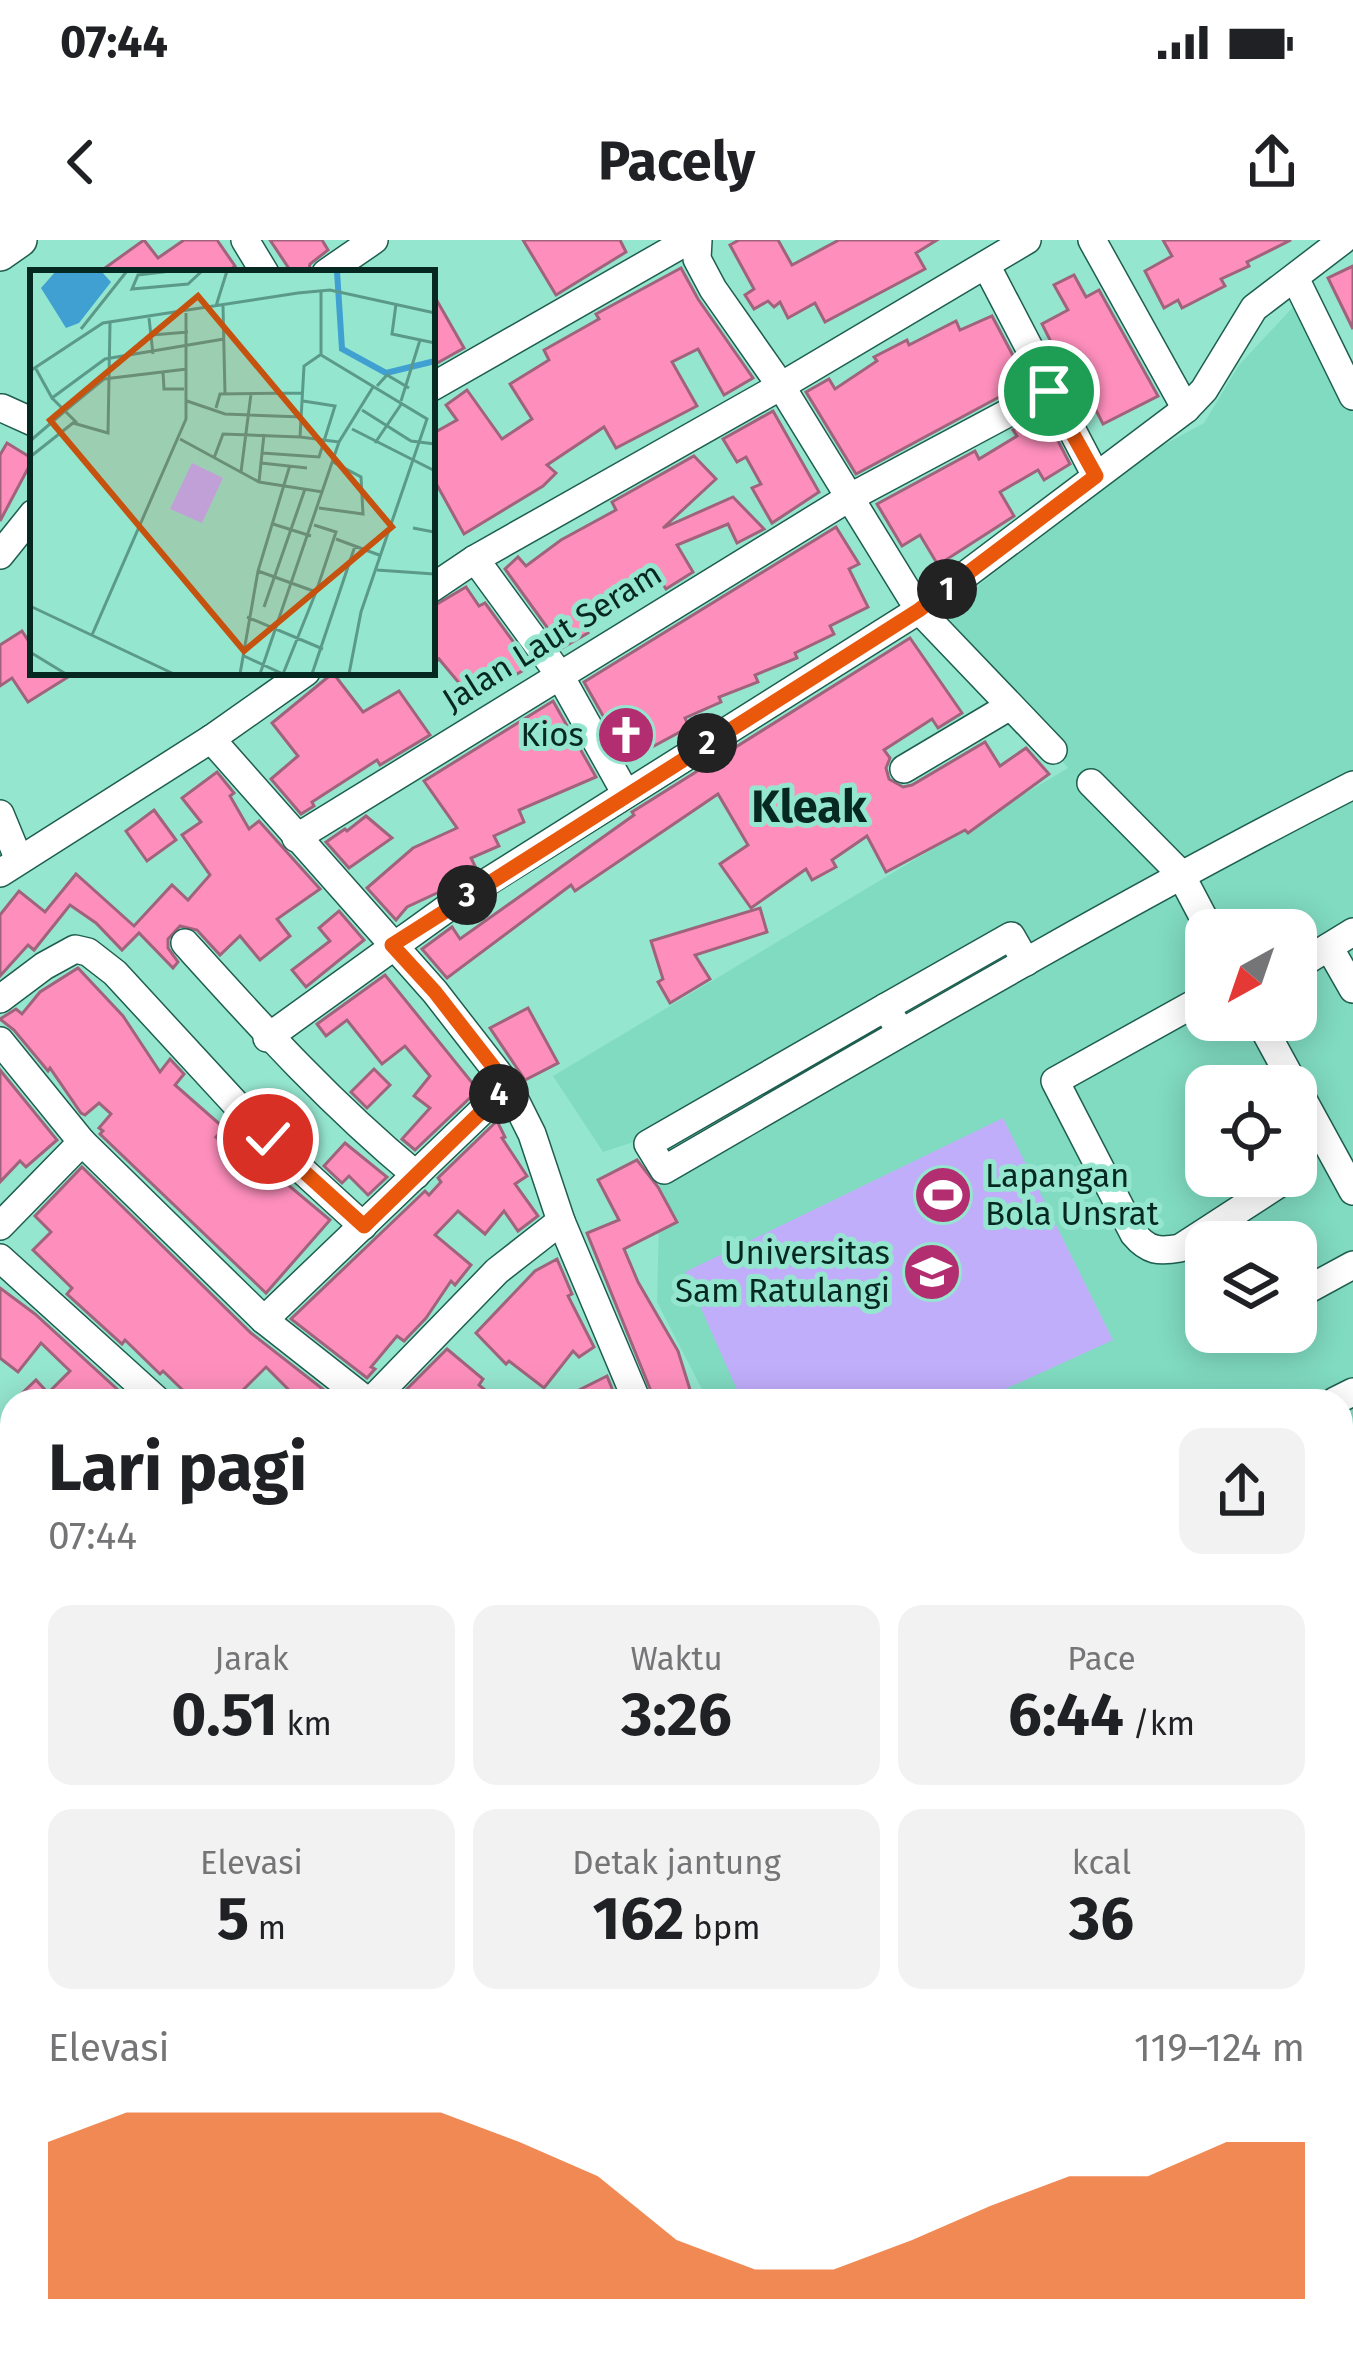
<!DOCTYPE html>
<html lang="id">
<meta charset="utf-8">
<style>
:root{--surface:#fff;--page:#f2f2f2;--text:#202124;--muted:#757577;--accent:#ea580c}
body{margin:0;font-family:"Fira Sans",sans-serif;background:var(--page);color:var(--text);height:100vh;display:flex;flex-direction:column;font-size:45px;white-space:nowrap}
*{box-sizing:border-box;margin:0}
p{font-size:39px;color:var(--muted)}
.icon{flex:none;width:66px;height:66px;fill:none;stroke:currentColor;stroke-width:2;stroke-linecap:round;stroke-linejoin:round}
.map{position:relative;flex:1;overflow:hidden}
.side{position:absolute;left:0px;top:1149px;width:1353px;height:975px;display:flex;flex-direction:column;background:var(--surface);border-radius:36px 36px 0 0;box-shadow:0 6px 30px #0003}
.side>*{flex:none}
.needle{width:78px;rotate:220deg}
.tools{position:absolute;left:1185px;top:669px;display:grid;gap:24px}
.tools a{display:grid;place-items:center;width:132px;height:132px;border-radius:24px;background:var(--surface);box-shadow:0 6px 30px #0003;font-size:60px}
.pin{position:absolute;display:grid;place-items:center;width:102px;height:102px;color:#fff;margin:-51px;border:6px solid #fff;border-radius:50%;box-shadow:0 3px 12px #0007}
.km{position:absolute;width:60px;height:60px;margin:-30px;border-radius:50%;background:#222;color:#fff;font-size:33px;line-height:60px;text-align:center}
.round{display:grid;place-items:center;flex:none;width:126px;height:126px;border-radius:24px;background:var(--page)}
.headline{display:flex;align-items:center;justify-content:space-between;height:204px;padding:0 48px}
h1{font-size:66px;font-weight:700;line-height:90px}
.stats{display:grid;grid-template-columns:repeat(3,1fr);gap:18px;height:204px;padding:12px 48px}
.stats div{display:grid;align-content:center;border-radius:24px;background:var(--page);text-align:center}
.stats b{font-size:60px;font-weight:700}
.stats small{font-size:33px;font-weight:400}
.stats p{font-size:33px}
.chart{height:336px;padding:24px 48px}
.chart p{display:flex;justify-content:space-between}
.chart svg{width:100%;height:216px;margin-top:12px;fill:var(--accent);opacity:.7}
.status{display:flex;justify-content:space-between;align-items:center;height:84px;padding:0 60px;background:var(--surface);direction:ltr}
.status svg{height:33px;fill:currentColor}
header{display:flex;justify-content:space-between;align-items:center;height:156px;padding:0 48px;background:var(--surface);font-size:54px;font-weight:700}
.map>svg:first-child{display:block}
</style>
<div class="status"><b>07:44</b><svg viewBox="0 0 49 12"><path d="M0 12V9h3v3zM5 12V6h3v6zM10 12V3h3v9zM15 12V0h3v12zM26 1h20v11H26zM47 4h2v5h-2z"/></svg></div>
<header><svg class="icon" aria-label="back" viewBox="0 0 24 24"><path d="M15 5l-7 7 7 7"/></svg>Pacely<svg class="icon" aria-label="share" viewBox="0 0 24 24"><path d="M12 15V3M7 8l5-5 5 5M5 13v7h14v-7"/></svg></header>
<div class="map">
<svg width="1353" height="2122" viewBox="0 0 1353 2122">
<rect width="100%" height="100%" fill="#95e6cf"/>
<path fill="#80dbc1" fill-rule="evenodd" d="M 1294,66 L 1353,171 L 1353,1999 L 1341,1999 L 1341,1161 L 708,1161 L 657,1062 L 661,893 L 603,912 L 553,836 L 1068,528 L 941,375 L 1145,215 L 1204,183 L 1239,125 ZM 1206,690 L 1296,690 L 1296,780 L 1206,780 ZM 1206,846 L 1296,846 L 1296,936 L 1206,936 ZM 1206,1002 L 1296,1002 L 1296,1092 L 1206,1092 Z"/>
<polygon fill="#c0aefb" points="1003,878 1113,1100 979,1161 742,1161 685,1032"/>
<g fill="#fe8fbd" stroke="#a1637c" stroke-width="3">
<polygon points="144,0 158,18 184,0 217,0 235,26 226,33 98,33"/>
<polygon points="270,0 322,0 328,10 310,24 308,33 292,33"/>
<polygon points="523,0 620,0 626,12 556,55"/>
<polygon points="739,0 778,0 792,25 839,0 937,0 916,13 925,29 825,82 815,63 788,78 780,62 774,67 768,61 754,69 745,55 754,49 730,5"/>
<polygon points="1163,0 1291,0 1247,22 1249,26 1221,39 1225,46 1182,68 1178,60 1164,68 1145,31 1172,16"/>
<polygon points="1353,26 1353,89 1328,38"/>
<polygon points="681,28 698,59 753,138 724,155 698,109 672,122 697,166 616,208 604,187 547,225 556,233 543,246 464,294 437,245 432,248 432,194 457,180 446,165 467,150 502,199 532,179 510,144 549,120 544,110 599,79 596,74"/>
<polygon points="1074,35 1086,57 1099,50 1158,156 1103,184 1065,109 1056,112 1042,84 1068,70 1054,45"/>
<polygon points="432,52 464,108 432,126"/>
<polygon points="992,76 1027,142 856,234 806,152 829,139 835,149 877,121 874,117 907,100 909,105 956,81 960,90"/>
<polygon points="773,171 819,252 772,283 752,248 761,244 746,217 737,222 723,199"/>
<polygon points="1044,174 1070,224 1044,240 1038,230 1000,252 1014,276 938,325 920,295 902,306 877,264 975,211 979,219 1017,196 1013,190"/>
<polygon points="7,203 33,219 0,281 0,215"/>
<polygon points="694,216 716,239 663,288 733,257 764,289 737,303 728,284 677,305 693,332 666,349 656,333 611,359 580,378 588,393 562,408 505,329 518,317 526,326 561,300 616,270 612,262"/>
<polygon points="836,287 859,324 849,329 868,367 830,386 834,394 795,413 797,418 755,435 758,442 719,457 721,462 685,478 689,487 628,520 584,442"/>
<polygon points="466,347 479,366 485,363 531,426 515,435 512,431 475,462 439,419 432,425 432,367"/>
<polygon points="22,391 33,408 33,432 76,432 28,462 12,438 0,446 0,405"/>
<polygon points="910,398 962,473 938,488 932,479 884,510 890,518 886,528 889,539 903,547 912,545 985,502 1000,526 1026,508 1049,534 968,593 965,590 886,632 867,596 832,620 836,627 812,640 806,629 751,668 720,624 748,605 718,554 575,651 571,645 447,738 422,709 452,687 460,699 634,575 632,572"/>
<polygon points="333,433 363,472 399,451 430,495 380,525 377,520 312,562 314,566 301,574 271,539 298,516 272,483"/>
<polygon points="553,461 596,537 519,570 524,582 494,596 499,606 471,618 476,628 437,653 407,667 396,680 367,648 413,608 457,588 424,541"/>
<polygon points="217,532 234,553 230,556 249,589 259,581 320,649 277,679 290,696 260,720 240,696 220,715 197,690 180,686 168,699 168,708 178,722 173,728 139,693 122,710 96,683 70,665 34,710 28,705 0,736 0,675 19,651 45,672 76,634 134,686 172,645 188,660 210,635 182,595 201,582 182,558"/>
<polygon points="154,570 176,600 147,621 126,591"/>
<polygon points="366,576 392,598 349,628 326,602 345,589 347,591"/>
<polygon points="760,668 767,692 695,715 710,739 670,763 658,742 663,739 651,701"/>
<polygon points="339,671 364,700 306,747 292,730 330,701 319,688"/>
<polygon points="78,728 123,776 160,832 170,819 184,834 175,845 224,888 216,897 255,930 262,923 330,980 266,1053 100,894 103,891 99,888 111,874 99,863 85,875 81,873 50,828 48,831 14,790 0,779 16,769 22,774 40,752"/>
<polygon points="385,735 478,850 415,910 402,899 430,868 414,856 430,836 405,806 382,824 347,780 326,796 317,784"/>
<polygon points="528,768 558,823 525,840 490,788"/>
<polygon points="374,829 390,845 367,868 351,852"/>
<polygon points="0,830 57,900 26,927 20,921 0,942"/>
<polygon points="497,881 505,897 502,898 527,936 515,944 538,976 518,991 504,971 485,994 458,971 435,995 471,1025 455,1045 451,1041 426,1078 404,1101 397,1096 371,1127 375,1129 367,1138 291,1079 425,951 429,955 441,942 438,938"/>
<polygon points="345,903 387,937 368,955 349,936 342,943 324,926"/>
<polygon points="637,920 658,947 677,982 624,1009 638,1042 678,1111 692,1156 683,1161 655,1161 587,993 619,980 598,940"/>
<polygon points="82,927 251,1093 338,1161 300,1161 266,1127 244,1149 256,1161 194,1161 163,1131 160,1134 125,1100 122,1104 67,1054 72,1048 33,1010 51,992 35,976"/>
<polygon points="557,1019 572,1054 568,1056 594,1107 579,1117 573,1111 544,1148 509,1121 506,1124 476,1093 535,1031"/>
<polygon points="0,1048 35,1074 130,1161 14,1161 36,1140 48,1153 70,1131 41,1103 18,1132 0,1118"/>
<polygon points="447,1109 483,1139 479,1145 498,1161 419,1161 406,1150"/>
<polygon points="607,1136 617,1161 557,1161"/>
</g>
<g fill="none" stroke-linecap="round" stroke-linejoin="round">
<g stroke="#1e5e4f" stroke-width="30">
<g id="minor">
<polyline points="245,0 265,33"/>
<polyline points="698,0 697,19 713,49 781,146 919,370 1053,510"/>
<polyline points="1092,0 1186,169"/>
<polyline points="986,25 1096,236"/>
<polyline points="326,33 374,0"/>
<polyline points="1295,38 1353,156"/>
<polyline points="432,147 689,0"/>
<polyline points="2,168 33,182"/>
<polyline points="0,315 33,274"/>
<polyline points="475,319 559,434 626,554"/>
<polyline points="432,348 475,319 781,146 1027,0"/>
<polyline points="211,499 435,752 508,846 532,894 561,981 637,1161"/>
<polyline points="904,529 1010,466"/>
<polyline points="1091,543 1180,633 1210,690"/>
<polyline points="0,574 19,620"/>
<polyline points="296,598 847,259 1049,151"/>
<polyline points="0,633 211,499 306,432"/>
<path d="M 185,703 C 261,787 328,862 416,935"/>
<polyline points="1329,707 1353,749"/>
<polyline points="1296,727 1353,692"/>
<path d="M 1206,757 L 1055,841 L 1134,994 C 1148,1011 1159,1012 1180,1008 L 1291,936"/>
<polyline points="0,759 44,726 75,709 88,712 115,733 268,899 363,986"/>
<polyline points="886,767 1011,696 1026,722"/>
<polyline points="1259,780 1295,846"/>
<path d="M 901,793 L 886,767 L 648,904 L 664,930 C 892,798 1118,665 1353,545"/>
<polyline points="267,798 457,661 919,370 1186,169 1204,150 1254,68 1343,0"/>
<polyline points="0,801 82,902 0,986"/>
<polyline points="1296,847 1353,951"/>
<polyline points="82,902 264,1080 367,1161"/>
<polyline points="1296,905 1296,929"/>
<polyline points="0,1018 158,1161"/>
<polyline points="1296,1056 1353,1025"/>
<polyline points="264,1080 508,846"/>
<polyline points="371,1161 497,1031 561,981"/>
<polyline points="1335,1161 1353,1152"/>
<polyline points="0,1223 12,1233"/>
<polyline points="1341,1471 1353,1462"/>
<polyline points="0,1527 4,1533 0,1543"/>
<polyline points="1341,1609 1353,1599"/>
<polyline points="0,1637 9,1657 0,1689"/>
<polyline points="1341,1758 1353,1774"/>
<polyline points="0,1830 12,1814"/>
<polyline points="1341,2011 1353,2011"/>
<polyline points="1341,2091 1353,2092"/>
<polyline points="416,2112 426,2119"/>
<polyline points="644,2112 658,2122"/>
<polyline points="949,2112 1025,2112"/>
<polyline points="1234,2112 1235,2122"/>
<polyline points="773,2122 781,2112"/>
</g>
</g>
<g stroke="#1e5e4f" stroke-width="36">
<polyline id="major" points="0,14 20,0"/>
</g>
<g stroke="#1e5e4f" stroke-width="42">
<g id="highway">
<polyline points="0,2017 12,2024"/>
<polyline points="163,2112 178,2122"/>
</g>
</g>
<use href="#minor" stroke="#fff" stroke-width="27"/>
<use href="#major" stroke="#fff" stroke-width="33"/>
<use href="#highway" stroke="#fff" stroke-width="39"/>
</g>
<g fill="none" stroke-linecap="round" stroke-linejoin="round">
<g stroke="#fff" stroke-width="24">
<polyline id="route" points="268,899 364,986 508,846 435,752 392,705 919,370 1096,236 1049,151"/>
</g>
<use href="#route" stroke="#ea580c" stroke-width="15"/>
</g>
<defs>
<g id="church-disc" transform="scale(3)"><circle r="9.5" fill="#b32d71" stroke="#95e6cf"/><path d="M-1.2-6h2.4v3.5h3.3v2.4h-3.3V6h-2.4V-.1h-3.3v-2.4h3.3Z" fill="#fff"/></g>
<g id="stadium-disc" transform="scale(3)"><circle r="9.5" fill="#b32d71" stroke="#95e6cf"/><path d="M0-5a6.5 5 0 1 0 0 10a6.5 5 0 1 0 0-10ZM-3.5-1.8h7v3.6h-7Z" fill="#fff"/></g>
<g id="university-disc" transform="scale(3)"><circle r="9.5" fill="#b32d71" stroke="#95e6cf"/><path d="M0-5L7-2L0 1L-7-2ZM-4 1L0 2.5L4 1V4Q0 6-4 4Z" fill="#fff"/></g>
</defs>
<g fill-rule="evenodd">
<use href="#church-disc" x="626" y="495"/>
<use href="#stadium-disc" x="943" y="955"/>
<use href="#university-disc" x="932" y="1032"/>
</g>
<g text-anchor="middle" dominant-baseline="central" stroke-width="10" stroke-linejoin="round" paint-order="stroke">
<g font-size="33" fill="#052921" stroke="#95e6cf">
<text transform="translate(552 397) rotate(-32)">Jalan Laut Seram</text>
</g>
<g font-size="33" fill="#052921" stroke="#95e6cf" text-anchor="end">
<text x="584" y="495">Kios</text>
<text x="985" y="936" text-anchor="start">Lapangan<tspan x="985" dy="38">Bola Unsrat</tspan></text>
<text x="890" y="1013">Universitas<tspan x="890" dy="38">Sam Ratulangi</tspan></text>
</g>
<g font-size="45" font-weight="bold" fill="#052921" stroke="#95e6cf">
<text x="809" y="567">Kleak</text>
</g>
</g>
<g transform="translate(30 30)">
<rect width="405" height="405" fill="#95e6cf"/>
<path d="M 162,193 L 193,208 L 172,253 L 140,239 Z" fill="#c0aefb"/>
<path d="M 26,1 L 71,1 L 81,12 L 49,53 L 36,58 L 11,18 Z" fill="#3fa0d1"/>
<path fill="none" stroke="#3fa0d1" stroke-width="6" d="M 307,1 L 312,79 L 356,103 L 405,91"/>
<path fill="none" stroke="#5b9a89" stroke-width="3" d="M 141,1 L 108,5 L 102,19 L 158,14 L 172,1M 291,20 L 291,85 L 397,149 L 331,342 L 319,404M 366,34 L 362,64 L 405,73M 186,36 L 197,1M 193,36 L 195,124M 119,48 L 123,84M 51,59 L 97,1M 122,65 L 158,62M 290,85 L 274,96 L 270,167 L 309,172M 6,99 L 22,128 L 75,89 L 194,69M 0,101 L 73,53 L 268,23 L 300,20 L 405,43M 133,102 L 134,119 L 154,119M 347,116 L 357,105 L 379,118M 22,128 L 35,141 L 74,109 L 157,99M 157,131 L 195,144 L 272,147M 371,131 L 390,70M 186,138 L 190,124 L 273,123M 332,140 L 381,171 L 405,174M 322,159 L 405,201M 150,169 L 229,212 L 293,222M 0,171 L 35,141 L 47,153M 345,173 L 372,133M 232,183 L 289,187 L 305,136 L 273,131M 0,187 L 43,153 L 78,163 L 80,53M 184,188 L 193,164 L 270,167M 231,193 L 277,198M 211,202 L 221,124M 229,212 L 234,164M 289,238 L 333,244 L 331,207 L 303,192M 243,254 L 281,266M 284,255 L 306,262 L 286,322M 383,258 L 404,262 L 404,304M 306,269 L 349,285M 347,300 L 404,304M 228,301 L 286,322 L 253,404M 0,336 L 144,404M 234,337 L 275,219M 217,347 L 293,379M 62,365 L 156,149 L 156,43M 0,382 L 36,404M 214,386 L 253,404M 210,404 L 228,301 L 260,195M 230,404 L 309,172 L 343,117M 282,404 L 325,276"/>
<path fill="#c6520f" fill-opacity="0.15" stroke="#c6520f" stroke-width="6" d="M 168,26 L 362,257 L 214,381 L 20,150 Z"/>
<rect width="405" height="405" fill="none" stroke="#052921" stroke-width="6"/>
</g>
</svg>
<div class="tools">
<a><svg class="needle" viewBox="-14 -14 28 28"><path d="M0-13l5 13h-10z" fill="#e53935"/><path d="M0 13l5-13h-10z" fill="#757577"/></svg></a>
<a><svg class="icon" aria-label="locate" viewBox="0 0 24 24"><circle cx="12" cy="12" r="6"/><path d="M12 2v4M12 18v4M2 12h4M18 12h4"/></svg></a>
<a><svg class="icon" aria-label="layers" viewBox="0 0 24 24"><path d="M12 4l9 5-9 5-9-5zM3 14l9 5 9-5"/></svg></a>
</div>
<div class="pin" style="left:1049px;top:151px;background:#1e9e55"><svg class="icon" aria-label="arrive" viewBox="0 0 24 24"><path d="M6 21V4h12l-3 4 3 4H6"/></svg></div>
<div class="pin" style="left:268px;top:899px;background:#d93025"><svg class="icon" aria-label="check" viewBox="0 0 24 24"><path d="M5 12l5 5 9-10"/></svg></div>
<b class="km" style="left:947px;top:349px">1</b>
<b class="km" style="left:707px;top:503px">2</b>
<b class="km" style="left:467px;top:655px">3</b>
<b class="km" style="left:499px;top:854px">4</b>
<section class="side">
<div class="headline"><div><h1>Lari pagi</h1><p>07:44</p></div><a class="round"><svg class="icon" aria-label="share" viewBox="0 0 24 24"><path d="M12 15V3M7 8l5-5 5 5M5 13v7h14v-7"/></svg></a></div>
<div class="stats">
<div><p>Jarak</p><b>0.51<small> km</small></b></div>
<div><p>Waktu</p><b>3:26</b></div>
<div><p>Pace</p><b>6:44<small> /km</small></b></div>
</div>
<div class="stats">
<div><p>Elevasi</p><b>5<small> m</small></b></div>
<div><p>Detak jantung</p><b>162<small> bpm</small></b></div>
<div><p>kcal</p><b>36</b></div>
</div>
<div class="chart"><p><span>Elevasi</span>119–124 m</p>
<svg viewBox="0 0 160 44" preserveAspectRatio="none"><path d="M0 44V12L10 6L20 6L30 6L40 6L50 6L60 12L70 19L80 32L90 38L100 38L110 32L120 25L130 19L140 19L150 12L160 12V44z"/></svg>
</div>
</section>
</div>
